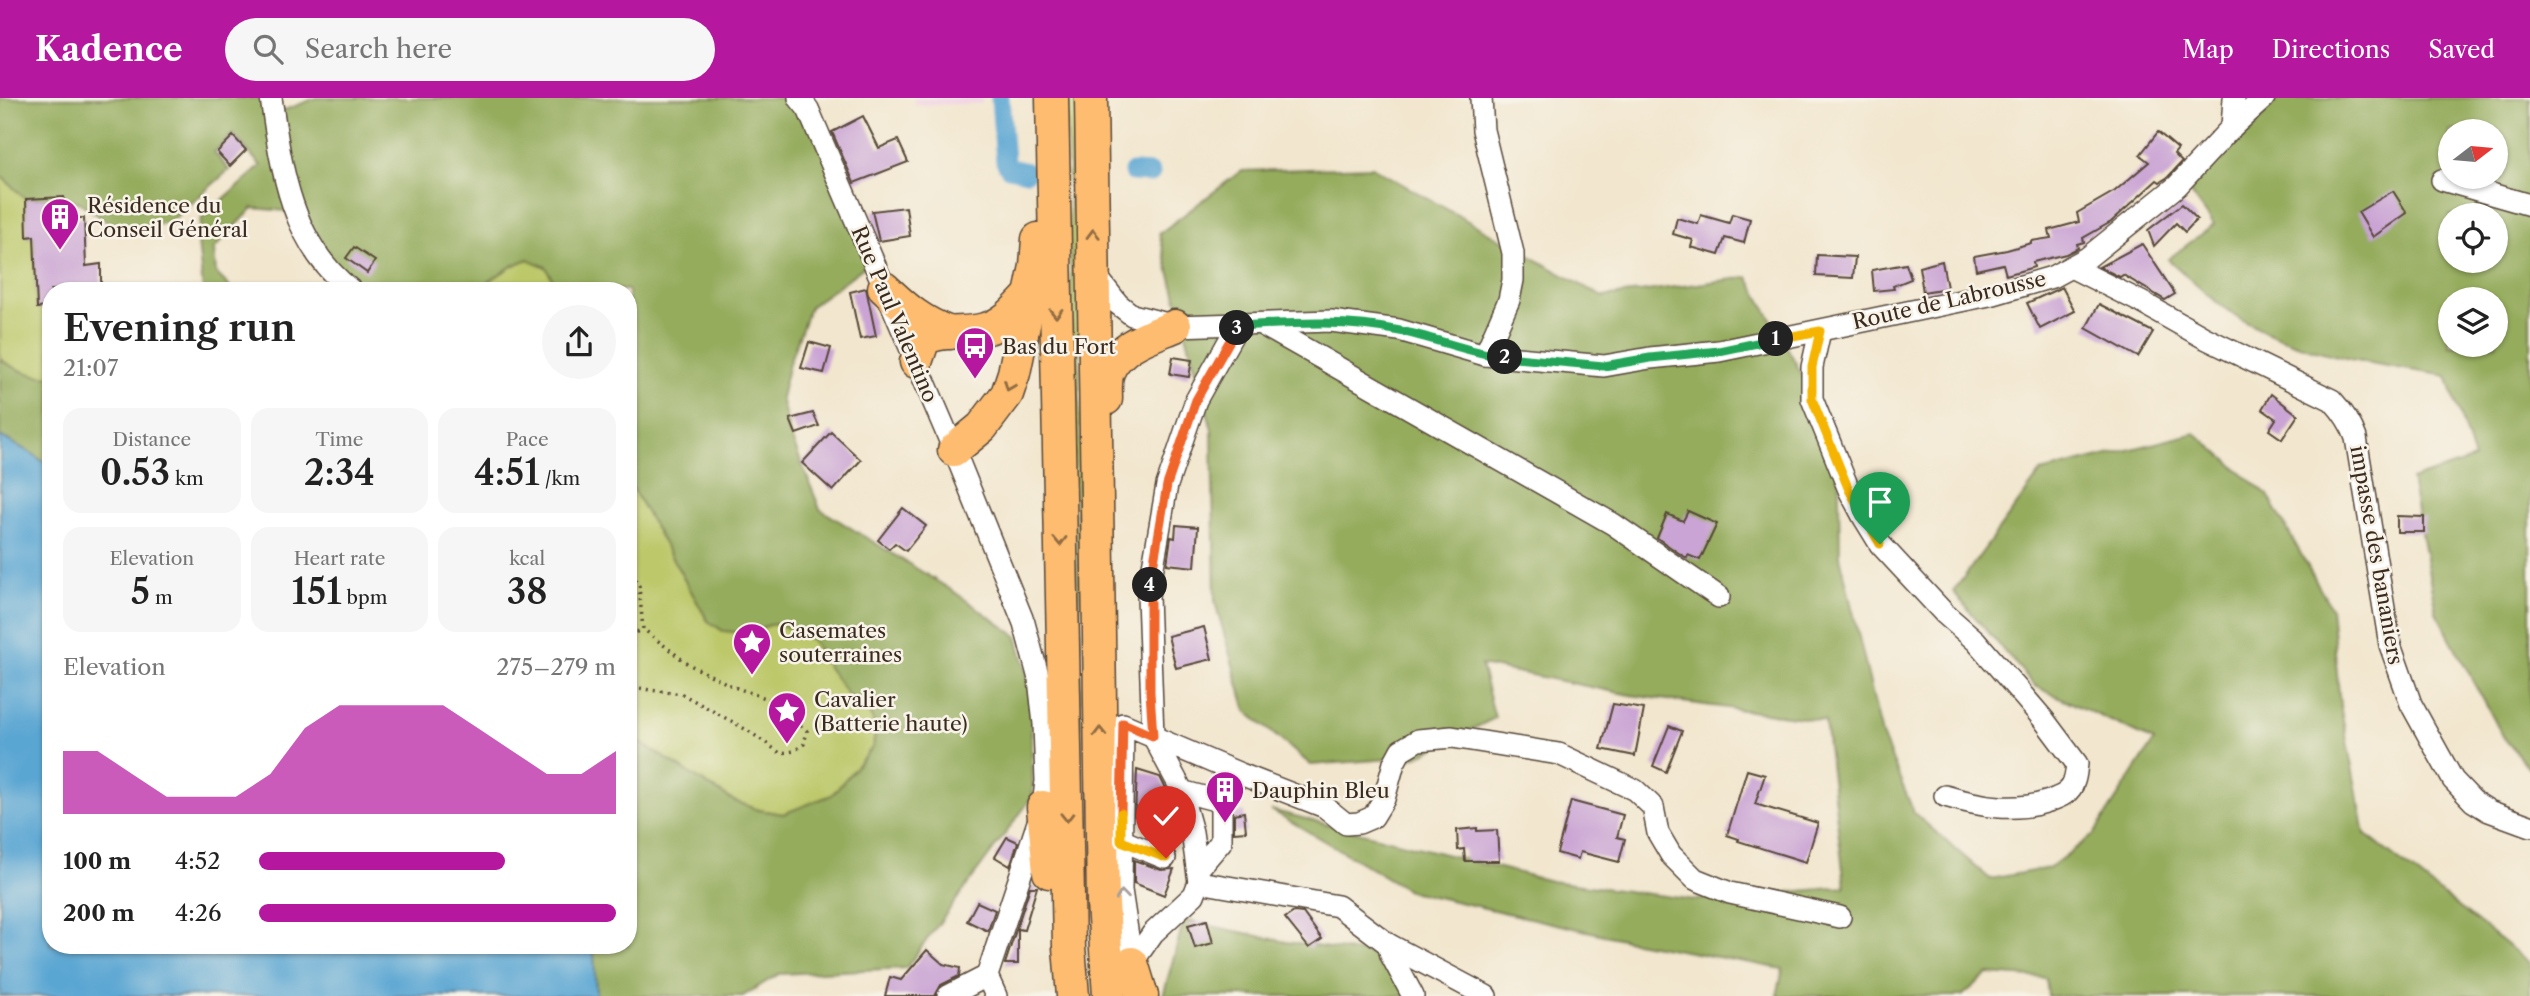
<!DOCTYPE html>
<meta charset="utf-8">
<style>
:root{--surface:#fff;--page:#f6f6f6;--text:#222;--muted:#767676;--accent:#b5179e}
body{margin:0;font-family:"Libre Caslon Text",serif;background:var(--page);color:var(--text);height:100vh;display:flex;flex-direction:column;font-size:26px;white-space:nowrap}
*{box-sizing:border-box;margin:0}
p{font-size:23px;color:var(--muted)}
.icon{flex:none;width:38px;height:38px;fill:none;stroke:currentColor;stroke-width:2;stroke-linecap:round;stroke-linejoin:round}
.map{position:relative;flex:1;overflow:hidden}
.side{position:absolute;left:42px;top:184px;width:595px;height:672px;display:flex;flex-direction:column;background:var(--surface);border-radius:28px;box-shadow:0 2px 5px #0004}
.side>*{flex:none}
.needle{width:46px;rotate:74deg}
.controls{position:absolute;left:2438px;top:21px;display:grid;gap:14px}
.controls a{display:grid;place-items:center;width:70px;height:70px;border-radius:50%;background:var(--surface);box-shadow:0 2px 5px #0004;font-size:35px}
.pin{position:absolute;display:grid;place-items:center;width:60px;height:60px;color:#fff;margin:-72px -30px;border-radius:50% 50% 50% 0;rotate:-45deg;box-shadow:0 0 7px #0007}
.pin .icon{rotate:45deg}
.km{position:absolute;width:35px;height:35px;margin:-18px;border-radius:50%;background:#222;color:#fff;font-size:19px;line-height:35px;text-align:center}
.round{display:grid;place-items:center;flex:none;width:74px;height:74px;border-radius:37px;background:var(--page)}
.headline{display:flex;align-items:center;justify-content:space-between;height:119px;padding:0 21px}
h1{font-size:38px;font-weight:600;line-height:52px}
.stats{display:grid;grid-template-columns:repeat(3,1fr);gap:10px;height:119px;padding:7px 21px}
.stats div{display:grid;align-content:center;border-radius:18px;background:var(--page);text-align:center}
.stats b{font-size:35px;font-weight:600}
.stats small{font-size:19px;font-weight:400}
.stats p{font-size:19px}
.chart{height:196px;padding:14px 21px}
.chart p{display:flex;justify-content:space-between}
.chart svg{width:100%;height:126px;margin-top:7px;fill:var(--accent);opacity:.7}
ul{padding:0 21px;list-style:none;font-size:23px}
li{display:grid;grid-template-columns:112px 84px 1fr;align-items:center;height:52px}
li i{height:18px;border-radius:9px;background:var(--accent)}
header{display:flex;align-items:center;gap:42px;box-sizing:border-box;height:98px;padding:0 35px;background:var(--accent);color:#fff}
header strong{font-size:33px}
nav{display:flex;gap:38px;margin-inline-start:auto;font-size:24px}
.search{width:490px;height:63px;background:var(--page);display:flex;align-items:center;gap:18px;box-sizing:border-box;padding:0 24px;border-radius:38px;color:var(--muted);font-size:26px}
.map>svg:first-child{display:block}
</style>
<header>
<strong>Kadence</strong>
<div class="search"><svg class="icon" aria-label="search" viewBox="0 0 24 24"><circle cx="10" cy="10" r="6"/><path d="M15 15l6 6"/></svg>Search here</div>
<nav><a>Map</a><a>Directions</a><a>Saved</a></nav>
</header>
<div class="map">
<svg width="2530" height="898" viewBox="0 0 2530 898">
<rect width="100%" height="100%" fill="#f7f3e8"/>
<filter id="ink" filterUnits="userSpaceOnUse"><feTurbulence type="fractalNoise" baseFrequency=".0143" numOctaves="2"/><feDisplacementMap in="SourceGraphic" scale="14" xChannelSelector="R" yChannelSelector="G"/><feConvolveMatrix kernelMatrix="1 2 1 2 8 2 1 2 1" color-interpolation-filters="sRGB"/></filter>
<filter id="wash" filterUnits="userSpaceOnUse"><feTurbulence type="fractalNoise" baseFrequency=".00686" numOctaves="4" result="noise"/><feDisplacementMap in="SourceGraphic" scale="28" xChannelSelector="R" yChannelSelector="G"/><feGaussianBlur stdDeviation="1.57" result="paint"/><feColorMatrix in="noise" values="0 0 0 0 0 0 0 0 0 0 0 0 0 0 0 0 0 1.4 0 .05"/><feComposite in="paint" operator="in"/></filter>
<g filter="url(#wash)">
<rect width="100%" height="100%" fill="#f2e6ce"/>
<polygon fill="#f1d0e3" points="914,0 982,0 982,6 914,7"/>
<g fill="#bcc869" stroke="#7c7944" stroke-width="2">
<polygon points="1067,0 1078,0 1081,657"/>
<path d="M 0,77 L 26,101 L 28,139 L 34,138 L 37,210 L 50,209 L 51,279 C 32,278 15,272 0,261 Z"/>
<polygon points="528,161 546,169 558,192 476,192 512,168"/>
<polygon points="628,382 708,523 744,535 773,526 801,533 815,546 828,569 848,597 866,609 876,628 873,649 832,697 783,716 759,712 734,703 628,637"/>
</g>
<g fill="#95ac5d" stroke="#686b3e" stroke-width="2" fill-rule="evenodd">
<polygon points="0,0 273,0 282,13 316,0 799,0 872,163 810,209 789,265 781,300 790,336 820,411 953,493 1017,538 1030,587 1033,698 906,870 779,876 743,898 596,898 594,856 590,847 628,847 628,637 734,703 759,712 783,716 832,697 873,649 876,628 866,609 848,597 828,569 815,546 801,533 773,526 744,535 723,533 708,523 628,382 628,192 558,192 546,169 528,161 512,168 476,192 337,192 297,142 286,113 253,110 214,151 216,175 233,192 203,192 198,144 201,121 261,68 233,36 214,54 229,72 171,123 132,134 109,125 79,104 64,99 26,101 0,77"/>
<path d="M 2276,0 L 2530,0 L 2530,671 L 2504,640 L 2436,514 L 2411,382 L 2474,361 L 2447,278 C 2381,267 2308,258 2248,225 C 2218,209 2193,184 2168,161 L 2214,127 L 2186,88 ZM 2450,33 L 2496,33 L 2496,79 L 2450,79 ZM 2450,117 L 2496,117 L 2496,163 L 2450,163 ZM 2450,201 L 2496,201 L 2496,247 L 2450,247 Z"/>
<polygon points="1372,69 1603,199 1748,179 1838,341 1840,458 1882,637 1914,715 1990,781 2049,770 2093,737 2154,643 2035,588 1953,494 2041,374 2195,335 2268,397 2331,510 2340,607 2365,736 2530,865 2530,898 2048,898 2046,880 1988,876 1962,898 1777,898 1783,871 1635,844 1410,793 1271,712 1551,783 1695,802 1845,789 1825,623 1630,597 1481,567 1495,620 1416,659 1311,667 1246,613 1215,504 1212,332 1159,136 1241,73"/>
<path d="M 0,261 C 15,272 32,278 51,279 L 51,370 L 33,356 L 0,338 Z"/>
<polygon points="1184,822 1287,844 1385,858 1410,898 1163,898"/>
</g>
<polygon fill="#5aa6d3" stroke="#4a6878" stroke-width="2" points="0,338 33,356 51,370 51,847 590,847 594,856 596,898 0,898"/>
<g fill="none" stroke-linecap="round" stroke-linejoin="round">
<g stroke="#5aa6d3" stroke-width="19">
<polyline points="1000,0 1005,63 1009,70 1027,74"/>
<polyline points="1133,74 1151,75"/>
</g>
</g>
<g id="blocks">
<g fill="#caa4d4">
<polygon points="863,18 879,50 898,42 908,64 854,85 832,34"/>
<polygon points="2158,34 2178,51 2174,56 2182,64 2168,79 2160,84 2157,82 2111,124 2083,140 2084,144 2077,146 2078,150 2066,156 2033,164 2034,169 2006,177 2003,166 1976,172 1974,158 2007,152 2031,145 2031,143 2051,140 2049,132 2079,124 2077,115 2115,93 2149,64 2140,57"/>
<polygon points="233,38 246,52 230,68 217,54"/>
<polygon points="2393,93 2407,115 2373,139 2358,114"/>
<polygon points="64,99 65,120 84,120 86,168 101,166 101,186 88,187 88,192 51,192 51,209 37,210 34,138 27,139 26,101"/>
<polygon points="2182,106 2197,121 2185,134 2176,125 2154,148 2148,132"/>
<polygon points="906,109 910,138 879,143 872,113"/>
<polygon points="1732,116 1750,121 1744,145 1725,140 1719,157 1691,149 1693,142 1673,136 1677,120 1698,126 1701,117 1729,125"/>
<polygon points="2142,146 2175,196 2165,202 2123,177 2120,179 2099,169"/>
<polygon points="354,149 375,163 367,175 346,160"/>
<polygon points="1817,157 1855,159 1853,180 1816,178"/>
<polygon points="1942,163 1947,190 1923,194 1919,169"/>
<polygon points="1906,166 1911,181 1893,188 1894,191 1874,193 1872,172"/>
<polygon points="2062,189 2075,213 2040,231 2027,205"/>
<polygon points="866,190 876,238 860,241 850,194"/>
<polygon points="2099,206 2153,234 2138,259 2086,230"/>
<polygon points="809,244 831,250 824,275 801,270"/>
<polygon points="1173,259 1192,262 1189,279 1170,276"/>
<polygon points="2271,296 2298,317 2282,341 2269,332 2276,321 2262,311"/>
<polygon points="813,315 819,328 796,336 790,321"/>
<polygon points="831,334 861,362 833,393 802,365"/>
<polygon points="903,410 926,428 906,453 895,445 889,451 878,442"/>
<polygon points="1688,413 1717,426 1700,462 1688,457 1687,460 1683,458 1657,440 1667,416 1683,423"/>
<polygon points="2397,418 2424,419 2424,434 2397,434"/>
<polygon points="1176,427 1198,429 1195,469 1167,466 1171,439 1175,440"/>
<polygon points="1204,529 1212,561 1176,570 1168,538"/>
<polygon points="1613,606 1644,611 1635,658 1601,651"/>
<polygon points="1669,628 1682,633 1666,674 1653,668"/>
<polygon points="1137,672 1160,679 1167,693 1164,701 1170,703 1175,722 1172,730 1135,718"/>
<polygon points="1747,672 1765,677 1755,706 1818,725 1806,764 1738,743 1739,741 1727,737"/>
<polygon points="1571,703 1623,717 1617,739 1625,741 1619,764 1580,754 1578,761 1557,755"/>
<polygon points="1244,714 1246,733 1234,734 1234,716"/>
<polygon points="1477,730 1477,733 1497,732 1499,763 1465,763 1464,751 1458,752 1457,732"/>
<polygon points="1007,739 1018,744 1010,768 995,759"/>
<polygon points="1134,762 1161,772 1174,771 1164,797 1134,785"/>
<polygon points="1030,789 1037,789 1024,832 1018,831 1018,866 1005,866"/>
<polygon points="977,804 995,812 988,833 967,823"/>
<polygon points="1294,814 1303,815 1322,841 1309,850 1285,820"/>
<polygon points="1207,822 1213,845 1195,850 1188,827"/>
<polygon points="927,852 943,866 960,870 959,878 941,887 935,898 885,898 890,879 901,882"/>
</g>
</g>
</g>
<g filter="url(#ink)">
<use href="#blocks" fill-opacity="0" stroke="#564638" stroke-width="2"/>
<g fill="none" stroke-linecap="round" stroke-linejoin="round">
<g stroke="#564638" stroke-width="24">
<g id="minor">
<path d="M 271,0 C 281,69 291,146 351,192"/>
<polyline points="799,0 808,11 954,352 1024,525 1039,581 1044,626 1046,683 1043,709 987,878 996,898"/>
<polyline points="1481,0 1483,32 1513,155 1513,182 1509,202 1485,257"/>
<polyline points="2232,29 2234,0"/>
<polyline points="2442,82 2530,107"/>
<path d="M 2071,169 L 2141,204 L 2203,239 L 2332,302 C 2343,314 2351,325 2356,340 L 2390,547 L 2411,606 L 2453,682 L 2473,703 L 2489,713 L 2530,728"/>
<polyline points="1093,174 1118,206 1132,217 1175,228 1331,223 1399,232 1485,257 1604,268 1650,260 1719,253 1994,196 2052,179 2087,160 2177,88 2232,29 2264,0"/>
<polyline points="1263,227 1613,426 1719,499"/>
<path d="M 1820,233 L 1812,269 L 1812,301 L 1849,392 L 1864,420 L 1880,446 L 1945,516 L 1976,543 L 2044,622 L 2077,666 C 2076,672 2076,678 2074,683 C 2071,695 2060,699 2049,703 C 2014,715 1979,708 1945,698"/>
<polyline points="1181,693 1215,702 1221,709 1221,744 1198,771"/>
<polyline points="1121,742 1165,760"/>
<polyline points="1199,784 1338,808 1388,846 1391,857 1413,898"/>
<polyline points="1388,846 1486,898"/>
<polyline points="1132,865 1121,792 1123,626 1238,675 1325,709 1346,726 1359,725 1373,719 1384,701 1394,665 1401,652 1418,642 1452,639 1559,656 1635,692 1653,709 1658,735 1671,757 1695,781 1730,795 1840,819"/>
<polyline points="1132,865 1153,835 1194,797 1199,784 1192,734 1179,687 1153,638 1148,498 1167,387 1196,302 1238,227"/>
<polyline points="948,898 987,878"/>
</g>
</g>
<g stroke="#564638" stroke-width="35">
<g id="highway">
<polyline points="1052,0 1069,849 1073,898"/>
<polyline points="1091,0 1103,805 1109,898"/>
<path d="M 884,190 C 906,211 921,224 950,235"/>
<path d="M 916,264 L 924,241 C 942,231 964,237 985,231 C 1003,227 1017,211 1029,198"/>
<path d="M 1106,301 C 1106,293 1105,282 1108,274 C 1119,247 1151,238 1175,228"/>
<polyline points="954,352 982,329 1007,296 1014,275 1036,168 1038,141"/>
<polyline points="1043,709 1049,774"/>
<polyline points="1132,865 1142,898"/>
</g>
</g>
<g stroke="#564638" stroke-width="3.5" stroke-dasharray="2 5" stroke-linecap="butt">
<polyline points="628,469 639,488 643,531 637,534 628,528"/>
<polyline points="628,583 639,590 650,592 682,596 747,632 780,655 794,653 804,646 807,633 771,602 734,589 688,566 643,531"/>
</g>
<use href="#minor" stroke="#fff" stroke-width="21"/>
<use href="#highway" stroke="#fdbc6f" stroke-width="32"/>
</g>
<defs><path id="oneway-chevron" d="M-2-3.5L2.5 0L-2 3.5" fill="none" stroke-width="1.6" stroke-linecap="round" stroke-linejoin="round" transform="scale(1.75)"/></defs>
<g stroke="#926c42">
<use href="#oneway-chevron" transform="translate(1093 136) rotate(-91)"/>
<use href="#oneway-chevron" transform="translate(1056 215) rotate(89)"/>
<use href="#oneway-chevron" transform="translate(1009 288) rotate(112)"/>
<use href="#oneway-chevron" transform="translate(1060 443) rotate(89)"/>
<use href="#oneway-chevron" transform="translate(1100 634) rotate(-91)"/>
<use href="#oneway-chevron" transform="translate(1067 719) rotate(89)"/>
</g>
<use stroke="#a79f9a" href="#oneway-chevron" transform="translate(1122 797) rotate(-96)"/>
</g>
<g fill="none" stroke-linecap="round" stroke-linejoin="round" filter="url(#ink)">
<g stroke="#fff" stroke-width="14">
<polyline id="split-1" points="1776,241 1820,233 1812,269 1812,301 1849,392 1880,446"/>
</g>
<g stroke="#fff" stroke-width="14">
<polyline id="split-2" points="1505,259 1604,268 1650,260 1719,253 1776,241"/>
</g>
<g stroke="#fff" stroke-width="14">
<path id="split-3" d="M 1237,230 L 1238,228 C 1292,225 1346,221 1400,233 C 1436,240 1469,255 1505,259"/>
</g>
<g stroke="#fff" stroke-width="14">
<polyline id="split-4" points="1150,487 1167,387 1196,302 1237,230"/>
</g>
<g stroke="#fff" stroke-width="14">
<polyline id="split-5" points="1121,715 1123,625 1153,638 1150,594 1150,487"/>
</g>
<g stroke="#fff" stroke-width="14">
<polyline id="split-6" points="1121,715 1121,743 1166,760"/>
</g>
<use href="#split-1" stroke="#f5b400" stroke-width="9"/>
<use href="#split-2" stroke="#22a559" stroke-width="9"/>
<use href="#split-3" stroke="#22a559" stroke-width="9"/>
<use href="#split-4" stroke="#f0652b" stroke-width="9"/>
<use href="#split-5" stroke="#f0652b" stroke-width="9"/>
<use href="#split-6" stroke="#f5b400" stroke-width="9"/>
</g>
<defs>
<g id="building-pin" transform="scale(2.0125)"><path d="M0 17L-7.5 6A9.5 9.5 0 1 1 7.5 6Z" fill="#b5179e" stroke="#f7f3e8"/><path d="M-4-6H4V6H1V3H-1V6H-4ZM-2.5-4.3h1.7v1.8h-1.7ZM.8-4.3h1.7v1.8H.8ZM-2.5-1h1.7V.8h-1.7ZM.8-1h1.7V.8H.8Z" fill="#fff"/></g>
<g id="bus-pin" transform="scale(2.0125)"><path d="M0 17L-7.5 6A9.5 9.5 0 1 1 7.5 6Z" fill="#b5179e" stroke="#f7f3e8"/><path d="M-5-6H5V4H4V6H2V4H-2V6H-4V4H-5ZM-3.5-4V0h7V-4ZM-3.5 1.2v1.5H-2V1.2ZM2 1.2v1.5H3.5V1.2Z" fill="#fff"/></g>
<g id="sight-pin" transform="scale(2.0125)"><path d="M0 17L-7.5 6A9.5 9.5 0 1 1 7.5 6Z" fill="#b5179e" stroke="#f7f3e8"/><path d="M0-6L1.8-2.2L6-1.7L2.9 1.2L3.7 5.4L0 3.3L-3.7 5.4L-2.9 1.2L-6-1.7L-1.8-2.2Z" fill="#fff"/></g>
</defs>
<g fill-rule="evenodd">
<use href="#building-pin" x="60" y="119"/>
<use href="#bus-pin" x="975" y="248"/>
<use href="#sight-pin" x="752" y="544"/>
<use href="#sight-pin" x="787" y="613"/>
<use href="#building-pin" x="1225" y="692"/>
</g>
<g text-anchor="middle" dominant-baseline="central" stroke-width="5" stroke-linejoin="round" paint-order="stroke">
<g font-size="21" fill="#3b2a1e" stroke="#f7f3e8" text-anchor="start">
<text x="87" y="107">Résidence du<tspan x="87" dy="24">Conseil Général</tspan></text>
<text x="1002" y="248">Bas du Fort</text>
<text x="779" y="532">Casemates<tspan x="779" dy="24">souterraines</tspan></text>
<text x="814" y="601">Cavalier<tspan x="814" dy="24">(Batterie haute)</tspan></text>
<text x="1252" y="692">Dauphin Bleu</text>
</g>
<g font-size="21" fill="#3b2a1e" stroke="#f7f3e8">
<text transform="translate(1949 202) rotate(-13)">Route de Labrousse</text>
<text transform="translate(895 216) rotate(67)">Rue Paul Valentino</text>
<text transform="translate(2377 457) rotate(80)">impasse des bananiers</text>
</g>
</g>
</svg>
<div class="controls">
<a><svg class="needle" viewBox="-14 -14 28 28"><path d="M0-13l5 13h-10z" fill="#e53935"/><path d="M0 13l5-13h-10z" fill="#767676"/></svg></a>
<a><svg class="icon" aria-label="locate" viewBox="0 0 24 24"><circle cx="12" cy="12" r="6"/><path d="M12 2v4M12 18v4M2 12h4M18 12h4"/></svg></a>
<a><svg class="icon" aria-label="layers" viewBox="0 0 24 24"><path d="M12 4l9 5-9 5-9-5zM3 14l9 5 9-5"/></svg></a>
</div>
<div class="pin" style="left:1880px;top:446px;background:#1e9e55"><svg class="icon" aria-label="arrive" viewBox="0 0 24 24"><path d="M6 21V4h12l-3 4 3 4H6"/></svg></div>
<div class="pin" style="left:1166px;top:760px;background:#d93025"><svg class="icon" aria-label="check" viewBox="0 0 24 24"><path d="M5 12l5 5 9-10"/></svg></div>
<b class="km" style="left:1776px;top:241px">1</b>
<b class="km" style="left:1505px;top:259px">2</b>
<b class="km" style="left:1237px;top:230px">3</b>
<b class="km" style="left:1150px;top:487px">4</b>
<section class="side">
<div class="headline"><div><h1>Evening run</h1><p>21:07</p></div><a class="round"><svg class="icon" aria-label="share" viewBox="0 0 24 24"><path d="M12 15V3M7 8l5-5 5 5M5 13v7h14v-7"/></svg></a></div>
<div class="stats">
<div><p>Distance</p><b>0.53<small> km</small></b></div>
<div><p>Time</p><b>2:34</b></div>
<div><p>Pace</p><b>4:51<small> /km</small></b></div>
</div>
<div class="stats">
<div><p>Elevation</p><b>5<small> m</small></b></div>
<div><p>Heart rate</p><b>151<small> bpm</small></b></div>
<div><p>kcal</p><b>38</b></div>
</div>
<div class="chart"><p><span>Elevation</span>275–279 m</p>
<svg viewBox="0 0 160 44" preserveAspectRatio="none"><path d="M0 44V22L10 22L20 30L30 38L40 38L50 38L60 30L70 14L80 6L90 6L100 6L110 6L120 14L130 22L140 30L150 30L160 22V44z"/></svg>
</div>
<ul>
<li><b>100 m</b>4:52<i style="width:69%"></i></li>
<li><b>200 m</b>4:26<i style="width:100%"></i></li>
</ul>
</section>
</div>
